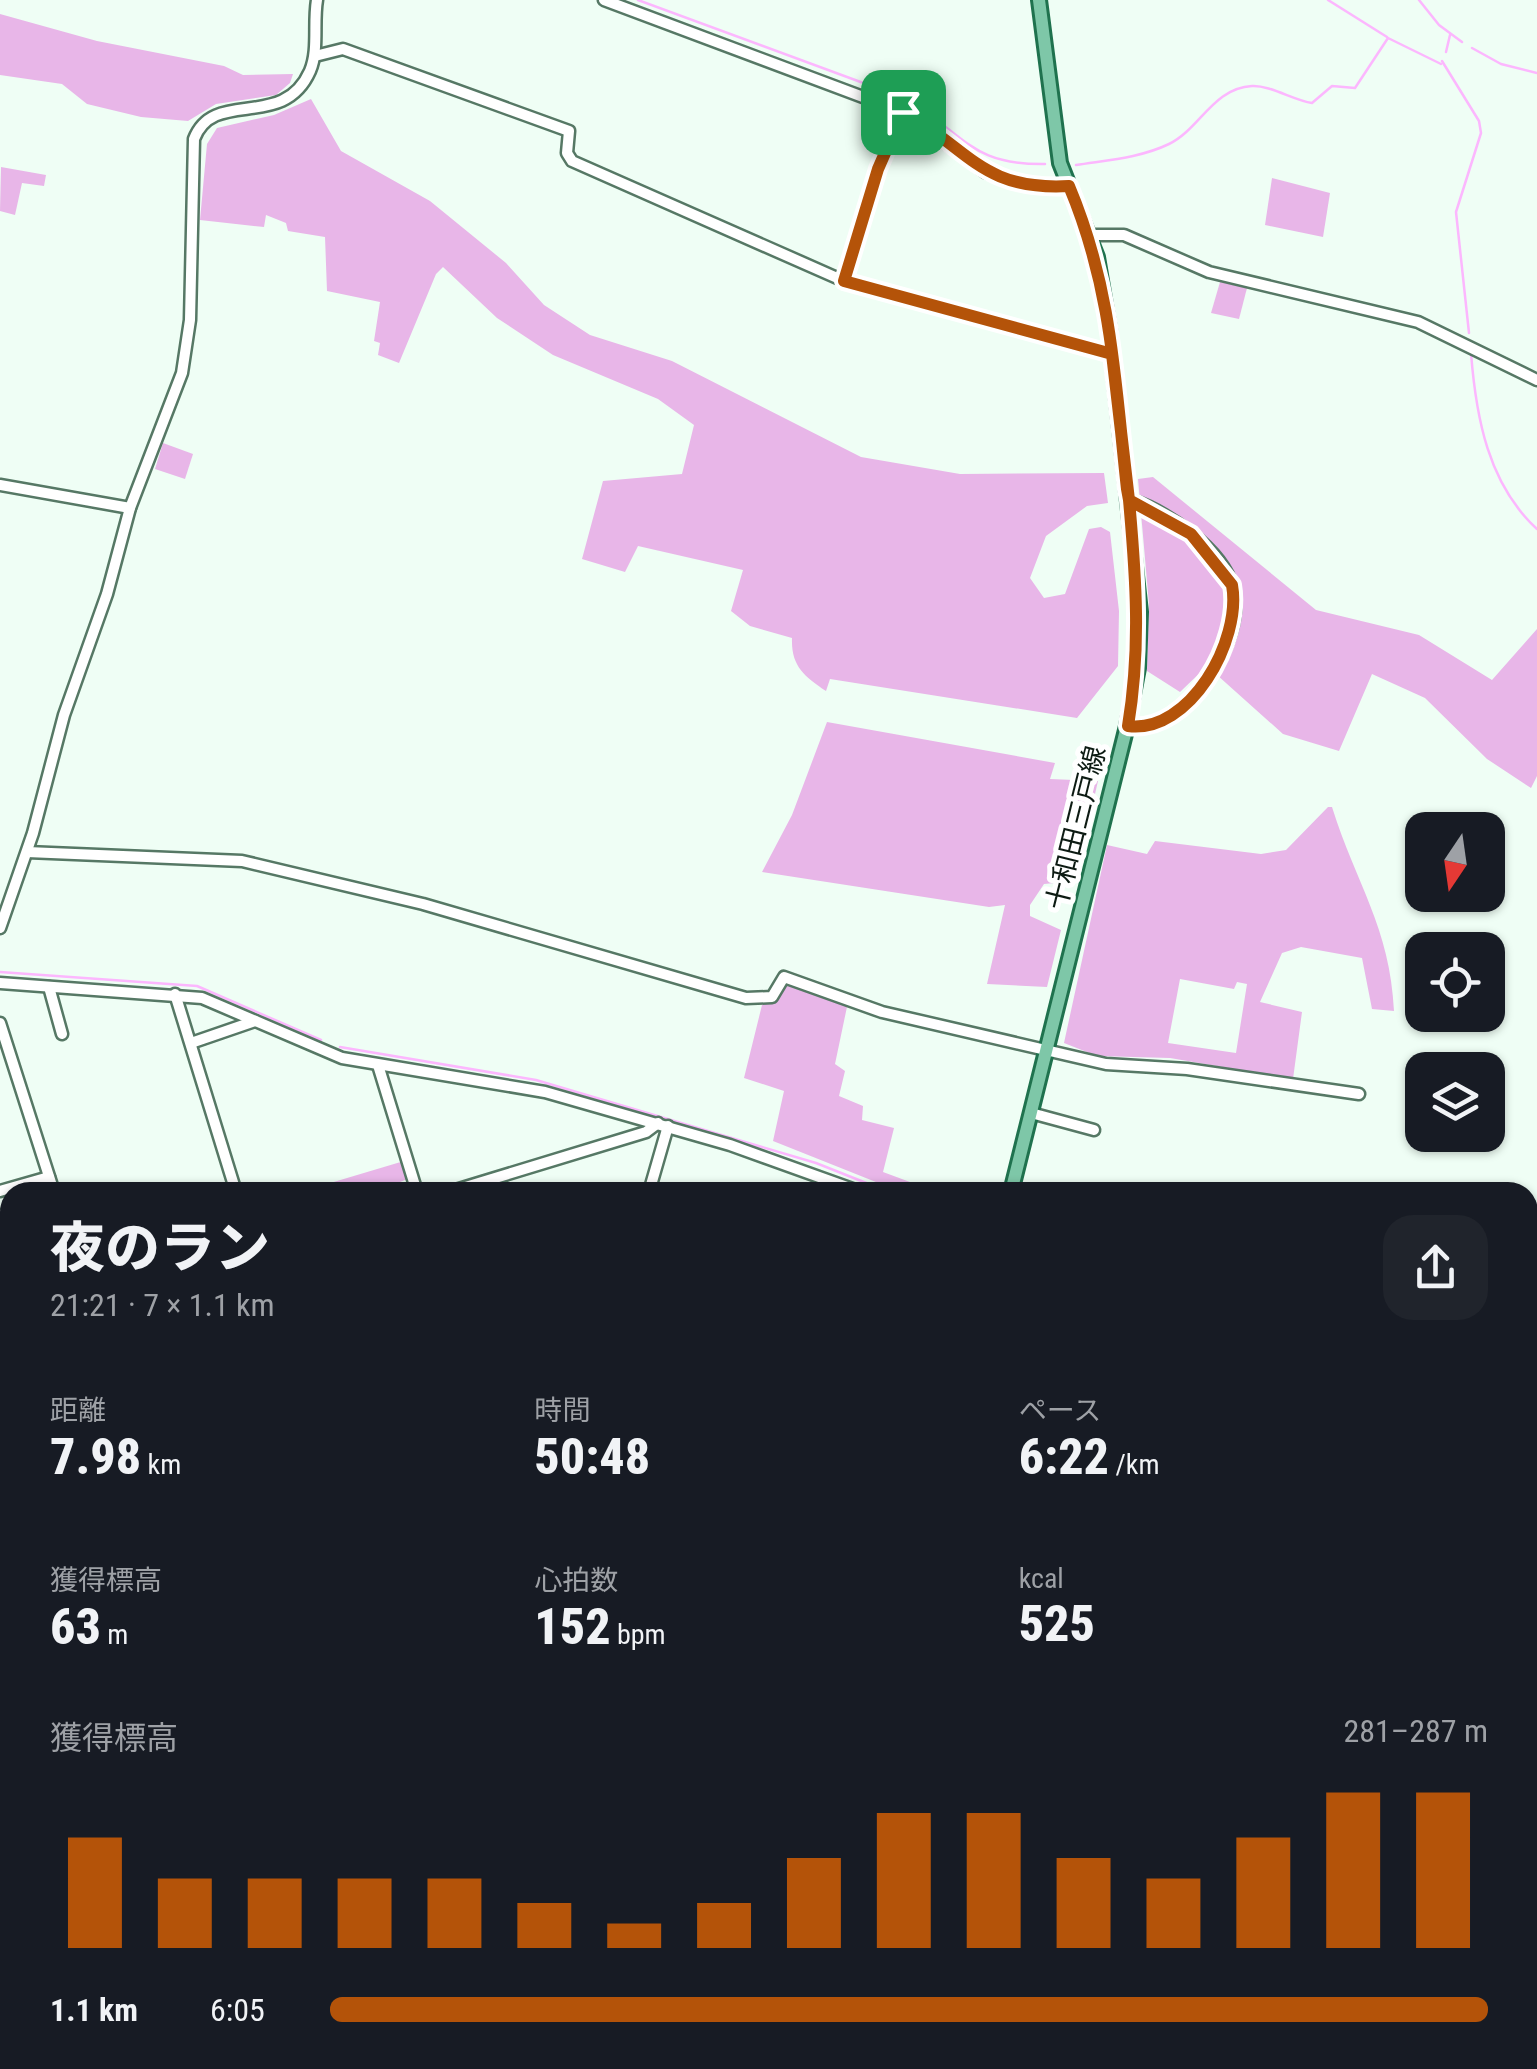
<!DOCTYPE html>
<html lang="ja">
<meta charset="utf-8">
<style>
:root{--surface:#171b24;--page:#20242c;--text:#f1f3f6;--muted:#9ea1a6;--accent:#b45309}
body{margin:0;font-family:"Roboto Condensed","Noto Sans JP",sans-serif;background:var(--page);color:var(--text);height:100vh;display:flex;flex-direction:column;font-size:38px;white-space:nowrap}
*{box-sizing:border-box;margin:0}
p{font-size:32px;color:var(--muted)}
.icon{flex:none;width:55px;height:55px;fill:none;stroke:currentColor;stroke-width:2;stroke-linecap:round;stroke-linejoin:round}
.map{position:relative;flex:1;overflow:hidden}
.panel{position:absolute;left:0px;top:1182px;width:1538px;height:888px;display:flex;flex-direction:column;background:var(--surface);border-radius:30px 30px 0 0;box-shadow:0 2px 8px #0004}
.panel>*{flex:none}
.needle{width:65px;rotate:193deg}
.controls{position:absolute;left:1405px;top:812px;display:grid;gap:20px}
.controls a{display:grid;place-items:center;width:100px;height:100px;border-radius:20px;background:var(--surface);box-shadow:0 2px 8px #0004;font-size:50px}
.pin{position:absolute;display:grid;place-items:center;width:85px;height:85px;color:#fff;margin:-42px;border-radius:20px;box-shadow:0 5px 15px #0006}
.round{display:grid;place-items:center;flex:none;width:105px;height:105px;border-radius:30px;background:var(--page)}
.head{display:flex;align-items:center;justify-content:space-between;height:170px;padding:0 50px}
h1{font-size:55px;font-weight:800;line-height:75px}
.figures{display:grid;grid-template-columns:repeat(3,1fr);gap:15px;height:170px;padding:10px 50px}
.figures div{display:grid;align-content:center}
.figures b{font-size:50px;font-weight:800}
.figures small{font-size:28px;font-weight:400}
.figures p{font-size:28px}
.chart{height:280px;padding:20px 50px}
.chart p{display:flex;justify-content:space-between}
.chart svg{width:100%;height:180px;margin-top:10px;stroke:var(--accent);stroke-width:6}
ul{padding:0 50px;list-style:none;font-size:32px}
li{display:grid;grid-template-columns:160px 120px 1fr;align-items:center;height:75px}
li i{height:25px;border-radius:12px;background:var(--accent)}
.map>svg:first-child{display:block}
</style>
<div class="map">
<svg width="1537" height="2069" viewBox="0 0 1537 2069">
<rect width="100%" height="100%" fill="#effef5"/>
<g fill="#e8b6e8" fill-rule="evenodd">
<polygon points="0,14 97,41 224,66 243,75 293,74 290,83 276,95 216,104 188,121 141,117 87,104 62,84 0,75"/>
<path d="M 311,99 L 341,151 L 430,201 L 506,263 L 544,305 L 590,335 L 672,361 L 861,457 L 960,474 L 1104,473 L 1108,503 L 1087,506 L 1046,536 L 1030,578 L 1044,598 L 1065,594 L 1089,529 L 1101,527 L 1110,532 L 1119,611 L 1118,666 L 1077,718 L 830,679 L 826,691 C 804,676 791,666 792,638 L 750,626 L 731,611 L 743,570 L 638,546 L 625,572 L 582,559 L 603,481 L 682,474 L 694,425 L 658,399 L 553,355 L 497,318 L 443,267 L 436,274 L 399,363 L 378,355 L 380,343 L 374,341 L 380,302 L 327,291 L 325,237 L 288,231 L 286,223 L 266,215 L 264,227 L 200,220 L 207,144 L 217,128 L 274,115 Z"/>
<polygon points="1,167 46,175 44,186 22,183 15,215 0,211"/>
<polygon points="1272,178 1330,193 1323,237 1265,225"/>
<polygon points="1220,282 1247,288 1239,319 1211,313"/>
<polygon points="163,443 193,454 185,479 155,469"/>
<polygon points="1153,477 1316,610 1419,635 1492,680 1537,629 1537,776 1531,788 1487,759 1425,698 1372,674 1339,751 1283,734 1207,666 1180,692 1147,671 1149,604 1138,479"/>
<polygon points="827,722 1055,763 1050,779 1098,781 1075,881 1044,884 1030,905 1030,916 1061,930 1047,987 987,984 1005,905 989,907 762,872 792,815"/>
<path d="M 1328,807 L 1332,807 C 1356,884 1390,927 1394,1011 L 1372,1009 L 1362,958 L 1301,947 L 1282,953 L 1260,1002 L 1302,1012 L 1293,1079 L 1170,1058 L 1097,1056 L 1064,1043 L 1107,845 L 1147,854 L 1155,841 L 1261,854 L 1286,850 ZM 1180,979 L 1234,989 L 1237,982 L 1247,984 L 1236,1053 L 1168,1043 Z"/>
<polygon points="785,982 848,1002 835,1064 845,1071 839,1096 863,1106 862,1120 894,1128 883,1172 937,1192 901,1192 773,1141 784,1091 744,1078 762,1005 779,999"/>
<polygon points="404,1161 410,1178 375,1192 329,1192 327,1184"/>
<polygon points="0,1630 10,1661 10,1838 0,1806"/>
</g>
<g fill="none" stroke-linecap="round" stroke-linejoin="round">
<g stroke="#fcb7fe" stroke-width="2.5">
<polyline points="638,0 904,98"/>
<polyline points="1328,0 1387,37"/>
<polyline points="1419,0 1439,25 1462,42"/>
<polyline points="1472,48 1501,64 1537,73"/>
<polyline points="1446,52 1450,35"/>
<polyline points="1442,61 1479,121 1481,133 1456,212 1469,333"/>
<path d="M 914,105 C 968,137 972,165 1045,164"/>
<path d="M 1076,165 C 1107,160 1140,158 1169,144 C 1200,129 1213,88 1252,86 C 1270,85 1293,100 1312,103 L 1332,86 L 1355,88 L 1388,38 L 1441,64"/>
<path d="M 1471,353 C 1476,417 1488,484 1537,529"/>
<polyline points="0,972 197,986 321,1040"/>
<polyline points="340,1047 536,1080 816,1163 889,1192"/>
</g>
<g stroke="#567865" stroke-width="15">
<g id="minor">
<polyline points="604,0 903,112 985,172 1026,185 1069,186"/>
<polyline points="315,56 343,49 569,131 567,153 572,161 844,281 1112,354"/>
<polyline points="1089,235 1124,235 1209,272 1418,322 1537,380"/>
<polyline points="844,281 877,169 903,112"/>
<polyline points="0,485 130,508"/>
<path d="M 1127,726 C 1184,733 1248,641 1233,588 C 1222,548 1166,511 1129,499"/>
<polyline points="27,852 242,861 423,904 746,998 772,997 784,977 882,1012 1106,1064 1187,1069 1359,1094"/>
<path d="M 0,928 L 33,833 L 64,715 L 107,594 L 130,508 L 182,373 L 190,320 L 194,139 C 214,87 283,132 310,71 C 319,50 313,23 317,0"/>
<polyline points="0,983 202,998 342,1058 545,1092 730,1145 861,1192"/>
<polyline points="49,987 62,1034"/>
<polyline points="175,994 236,1192"/>
<polyline points="0,1023 54,1192"/>
<polyline points="191,1043 255,1021"/>
<polyline points="378,1065 417,1192"/>
<polyline points="1031,1113 1094,1130"/>
<polyline points="0,1191 49,1177"/>
<polyline points="449,1192 646,1132 658,1123"/>
<polyline points="649,1192 668,1126"/>
<polyline points="0,1215 10,1247"/>
<polyline points="0,1334 10,1331"/>
<polyline points="1528,1355 1537,1358"/>
<polyline points="0,1406 7,1429 0,1431"/>
<polyline points="0,1487 10,1484"/>
<polyline points="1528,1564 1537,1566"/>
<polyline points="0,1584 10,1581"/>
<polyline points="0,1611 10,1643"/>
<polyline points="0,1841 10,1873"/>
<polyline points="0,1947 10,1944"/>
<polyline points="68,2060 71,2069"/>
<polyline points="142,2060 145,2069"/>
<polyline points="325,2060 328,2069"/>
<polyline points="506,2060 509,2069"/>
<polyline points="876,2060 939,2069"/>
<polyline points="569,2063 571,2069"/>
<polyline points="757,2069 758,2060"/>
<polyline points="990,2069 992,2060"/>
<polyline points="1111,2069 1112,2060"/>
<polyline points="1213,2069 1214,2060"/>
<polyline points="1380,2069 1381,2060"/>
<polyline points="1441,2069 1442,2060"/>
</g>
</g>
<g stroke="#1f724e" stroke-width="18">
<g id="major">
<polyline points="1011,1192 1127,726 1138,668 1140,612 1109,328 1097,257 1060,163 1039,0"/>
<polyline points="1528,1606 1537,1600"/>
<polyline points="666,2069 667,2060"/>
</g>
</g>
<use href="#minor" stroke="#fff" stroke-width="10"/>
<use href="#major" stroke="#7ec7a8" stroke-width="12"/>
</g>
<g fill="none" stroke-linecap="round" stroke-linejoin="round">
<g stroke="#fff" stroke-width="20">
<path id="route" d="M 903,112 C 969,148 981,191 1069,186 C 1112,288 1115,381 1127,489 L 1129,500 C 1136,578 1141,648 1128,726 C 1190,734 1242,640 1232,585 L 1191,534 L 1129,500 L 1112,354 L 844,281 L 878,169 L 903,112"/>
</g>
<use href="#route" stroke="#b45309" stroke-width="12"/>
</g>
<g text-anchor="middle" dominant-baseline="central" stroke-width="10" stroke-linejoin="round" paint-order="stroke">
<g font-size="28" fill="#0d1b13" stroke="#fff">
<text transform="translate(1076 828) rotate(-76)">十和田三戸線</text>
</g>
</g>
</svg>
<div class="controls">
<a><svg class="needle" viewBox="-14 -14 28 28"><path d="M0-13l5 13h-10z" fill="#e53935"/><path d="M0 13l5-13h-10z" fill="#9ea1a6"/></svg></a>
<a><svg class="icon" aria-label="locate" viewBox="0 0 24 24"><circle cx="12" cy="12" r="6"/><path d="M12 2v4M12 18v4M2 12h4M18 12h4"/></svg></a>
<a><svg class="icon" aria-label="layers" viewBox="0 0 24 24"><path d="M12 4l9 5-9 5-9-5zM3 14l9 5 9-5"/></svg></a>
</div>
<div class="pin" style="left:903px;top:112px;background:#1e9e55"><svg class="icon" aria-label="arrive" viewBox="0 0 24 24"><path d="M6 21V4h12l-3 4 3 4H6"/></svg></div>
<section class="panel">
<div class="head"><div><h1>夜のラン</h1><p>21:21 · 7 × 1.1 km</p></div><a class="round"><svg class="icon" aria-label="share" viewBox="0 0 24 24"><path d="M12 15V3M7 8l5-5 5 5M5 13v7h14v-7"/></svg></a></div>
<div class="figures">
<div><p>距離</p><b>7.98<small> km</small></b></div>
<div><p>時間</p><b>50:48</b></div>
<div><p>ペース</p><b>6:22<small> /km</small></b></div>
</div>
<div class="figures">
<div><p>獲得標高</p><b>63<small> m</small></b></div>
<div><p>心拍数</p><b>152<small> bpm</small></b></div>
<div><p>kcal</p><b>525</b></div>
</div>
<div class="chart"><p><span>獲得標高</span>281–287 m</p>
<svg viewBox="0 0 160 44" preserveAspectRatio="none"><path d="M5 44V17M15 44V27M25 44V27M35 44V27M45 44V27M55 44V33M65 44V38M75 44V33M85 44V22M95 44V11M105 44V11M115 44V22M125 44V27M135 44V17M145 44V6M155 44V6"/></svg>
</div>
<ul>
<li><b>1.1 km</b>6:05<i style="width:100%"></i></li>
</ul>
</section>
</div>
